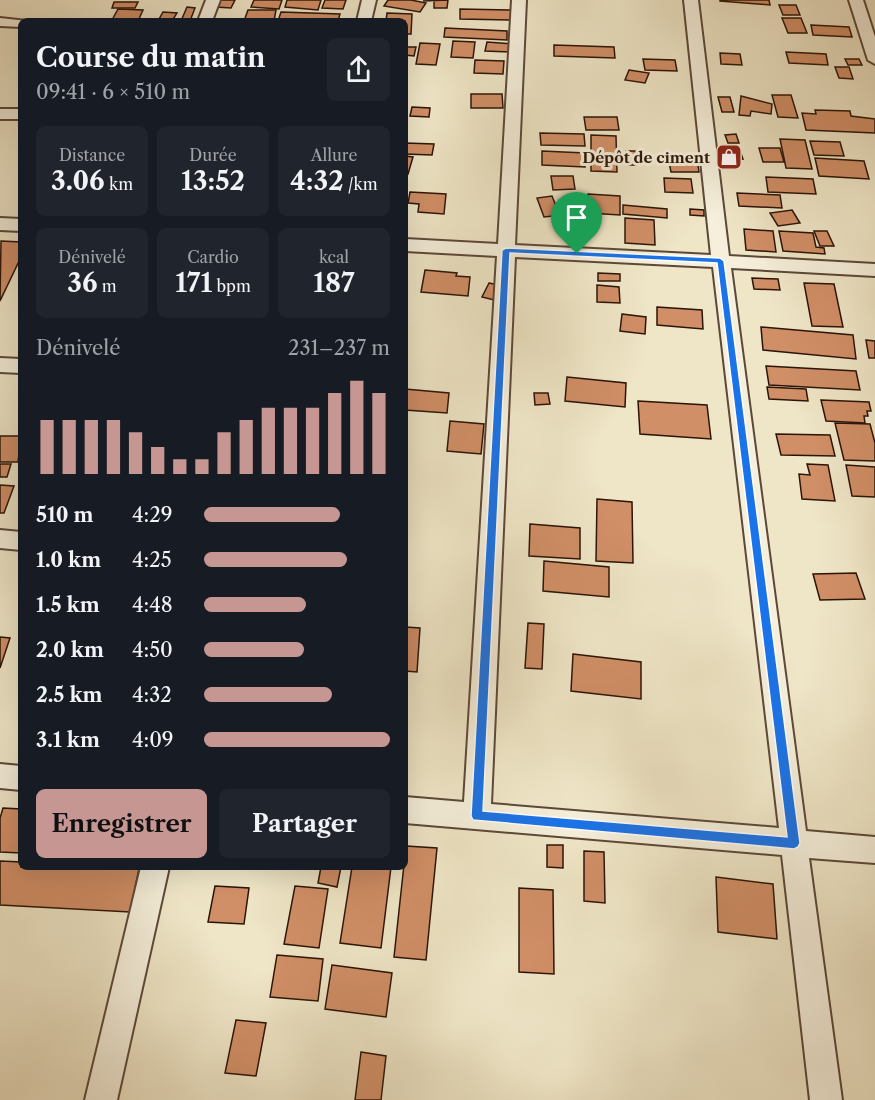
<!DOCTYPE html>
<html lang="fr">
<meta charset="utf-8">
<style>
:root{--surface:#171b24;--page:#20242c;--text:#f1f3f6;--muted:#9ea1a6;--accent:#c59692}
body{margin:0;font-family:"Libre Caslon Text",serif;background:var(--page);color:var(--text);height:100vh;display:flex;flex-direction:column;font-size:22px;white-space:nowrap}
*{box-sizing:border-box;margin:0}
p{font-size:20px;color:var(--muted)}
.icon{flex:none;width:33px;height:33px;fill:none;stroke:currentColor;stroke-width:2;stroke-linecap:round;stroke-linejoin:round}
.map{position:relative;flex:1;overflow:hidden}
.sheet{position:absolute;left:18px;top:18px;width:390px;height:852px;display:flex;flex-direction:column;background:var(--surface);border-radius:9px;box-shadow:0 6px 24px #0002}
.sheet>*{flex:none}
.pin{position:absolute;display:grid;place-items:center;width:51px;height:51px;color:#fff;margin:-62px -26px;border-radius:50% 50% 50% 0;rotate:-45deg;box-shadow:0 0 6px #0007}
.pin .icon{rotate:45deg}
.round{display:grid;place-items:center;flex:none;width:63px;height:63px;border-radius:9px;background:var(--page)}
.head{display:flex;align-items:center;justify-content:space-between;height:102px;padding:0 18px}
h1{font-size:27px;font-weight:700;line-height:45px}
.stats{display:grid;grid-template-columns:repeat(3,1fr);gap:9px;height:102px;padding:6px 18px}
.stats div{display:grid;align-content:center;border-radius:9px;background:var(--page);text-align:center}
.stats b{font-size:26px;font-weight:700}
.stats small{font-size:16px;font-weight:400}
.stats p{font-size:16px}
.chart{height:168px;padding:12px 18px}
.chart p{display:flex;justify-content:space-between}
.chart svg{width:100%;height:108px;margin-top:6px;stroke:var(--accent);stroke-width:6}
.primary-button{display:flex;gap:12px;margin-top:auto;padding:12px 18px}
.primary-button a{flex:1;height:69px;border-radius:9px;background:var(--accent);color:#111;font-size:24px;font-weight:700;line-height:69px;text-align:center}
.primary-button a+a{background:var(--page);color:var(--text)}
ul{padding:0 18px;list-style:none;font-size:20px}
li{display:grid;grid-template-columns:96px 72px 1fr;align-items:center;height:45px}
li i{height:15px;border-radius:8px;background:var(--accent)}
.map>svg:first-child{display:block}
</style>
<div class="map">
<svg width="875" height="1100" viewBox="0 0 875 1100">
<rect width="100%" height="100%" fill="#efe6c7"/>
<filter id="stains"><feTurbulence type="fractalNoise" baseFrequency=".00333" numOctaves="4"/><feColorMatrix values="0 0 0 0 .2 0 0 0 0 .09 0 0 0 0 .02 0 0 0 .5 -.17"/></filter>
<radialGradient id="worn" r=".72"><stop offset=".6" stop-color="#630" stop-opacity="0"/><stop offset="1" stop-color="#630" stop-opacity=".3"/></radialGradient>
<g fill="#d18f67" stroke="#2b1408" stroke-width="1.5">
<polygon points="219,0 235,0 231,8 216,7"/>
<polygon points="254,0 282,0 279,9 251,7"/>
<polygon points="287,0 321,0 318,10 285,7"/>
<polygon points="325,0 346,0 343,9 322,8"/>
<polygon points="388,0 411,0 426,3 420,12 384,6"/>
<polygon points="448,0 447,8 434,8 434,1 423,1"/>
<polygon points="720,0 769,0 770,5 720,1"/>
<polygon points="114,2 138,2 135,8 112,8"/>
<polygon points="779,5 796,5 800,15 783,15"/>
<polygon points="187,7 195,8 190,21 181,21"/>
<polygon points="118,9 143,10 138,21 112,20"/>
<polygon points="460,9 516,10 517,20 460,19"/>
<polygon points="248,10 276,10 274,21 244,21"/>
<polygon points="163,12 177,13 172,21 158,21"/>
<polygon points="281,12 340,14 338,21 278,21"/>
<polygon points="387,13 412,14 411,34 405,34 405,21 386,21"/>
<polygon points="782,18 801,18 807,33 788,33"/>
<polygon points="811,25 849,27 852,37 813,35"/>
<polygon points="445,28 507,31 507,40 444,37"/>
<polygon points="453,41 475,42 473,58 451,57"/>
<polygon points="487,42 512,44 511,52 485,51"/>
<polygon points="420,43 440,44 436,65 416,64"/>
<polygon points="554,45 614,47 615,58 554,56"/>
<polygon points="405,47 416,47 414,56 405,55"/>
<polygon points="786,52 826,54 828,65 789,63"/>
<polygon points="720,53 740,54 742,65 721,64"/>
<polygon points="643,59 675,60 677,71 645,70"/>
<polygon points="845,59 859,59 862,65 848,65"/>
<polygon points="475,60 504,61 503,74 474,73"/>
<polygon points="835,67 849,67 853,79 839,78"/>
<polygon points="629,70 649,73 645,83 625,80"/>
<polygon points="471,94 502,94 503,108 471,108"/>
<polygon points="772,95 791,95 798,118 778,117"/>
<polygon points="741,96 772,104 771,114 751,111 750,116 739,115"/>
<polygon points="718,97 730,97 734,112 722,112"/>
<polygon points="412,107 430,108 429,117 410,116"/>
<polygon points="815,110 850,111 851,116 875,119 875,133 806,130 802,113 816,114"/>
<polygon points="584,117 617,117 619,130 586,130"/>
<polygon points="540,133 584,134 585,146 541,145"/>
<polygon points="736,134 739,143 728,143 725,135"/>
<polygon points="591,135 616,136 617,172 591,171"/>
<polygon points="780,139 805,140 812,169 786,168"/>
<polygon points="810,141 840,142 844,156 814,155"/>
<polygon points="405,143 434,144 432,155 405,154"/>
<polygon points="726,148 739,148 743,159 730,160"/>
<polygon points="759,148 780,148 784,162 763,162"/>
<polygon points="542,151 585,153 585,167 542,165"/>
<polygon points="626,151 638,151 640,165 628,165"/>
<polygon points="405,156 413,157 408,174 405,173"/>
<polygon points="668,157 697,158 699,172 671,172"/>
<polygon points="815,158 864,161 869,179 819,176"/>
<polygon points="551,176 573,176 575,189 553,190"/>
<polygon points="766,177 813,179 816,194 768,192"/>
<polygon points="664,178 691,179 693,193 665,192"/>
<polygon points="410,192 446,194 444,214 418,212 419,204 408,203"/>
<polygon points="737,193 780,195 782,208 739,206"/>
<polygon points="588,194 620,196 620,215 588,213"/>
<polygon points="552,196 556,206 567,205 571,214 544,217 537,198"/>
<polygon points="623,205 667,209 667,218 623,214"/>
<polygon points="690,209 704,210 704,216 690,215"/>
<polygon points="792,210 800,223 778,226 770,213"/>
<polygon points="625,218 654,220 655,245 625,243"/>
<polygon points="744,229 773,231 776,252 746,250"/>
<polygon points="779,231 813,233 816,247 824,248 825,254 783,251"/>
<polygon points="814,231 827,231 834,246 820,246"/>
<polygon points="1,241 21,242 21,257 0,301"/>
<polygon points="425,270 457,273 456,276 470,277 468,296 421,292"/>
<polygon points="598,273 620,274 620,281 598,281"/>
<polygon points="752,278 778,279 780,290 754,289"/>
<polygon points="489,283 513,288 507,303 482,297"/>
<polygon points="804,283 834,284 843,327 812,326"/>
<polygon points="597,285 619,287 620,303 597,302"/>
<polygon points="657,307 702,310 703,329 657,325"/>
<polygon points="622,314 646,317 645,334 620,331"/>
<polygon points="761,327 853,335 856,359 763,350"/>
<polygon points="866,340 875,341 875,358 869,358"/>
<polygon points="766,366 856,371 860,390 769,385"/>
<polygon points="567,377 626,383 625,407 565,401"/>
<polygon points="767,387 806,389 808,401 769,399"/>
<polygon points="405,389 449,393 447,413 405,410"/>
<polygon points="534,393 548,393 550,404 535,405"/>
<polygon points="821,400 869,402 871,411 867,411 868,416 864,416 865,423 826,421"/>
<polygon points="638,401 707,405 711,439 640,434"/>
<polygon points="450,421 484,424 481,454 447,451"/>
<polygon points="835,423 870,424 875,443 875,461 844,460"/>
<polygon points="776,434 830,435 835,456 781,455"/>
<polygon points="0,436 21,436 18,462 0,462"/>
<polygon points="0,464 11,464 7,477 0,477"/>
<polygon points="807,464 828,465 835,501 802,499 799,474 810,475"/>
<polygon points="846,465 875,467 875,497 852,496"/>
<polygon points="0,485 14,486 4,513 0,513"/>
<polygon points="597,499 632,502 633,563 596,561"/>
<polygon points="530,524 580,528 580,559 529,556"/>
<polygon points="544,561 609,567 609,597 543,591"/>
<polygon points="856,573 865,599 820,600 813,574"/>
<polygon points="528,623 544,624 542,669 525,668"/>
<polygon points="405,627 420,628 417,672 405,671"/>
<polygon points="0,637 10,638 0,668"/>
<polygon points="573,654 641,662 641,699 571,691"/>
<polygon points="3,808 21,809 21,853 0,852 0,818"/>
<polygon points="547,845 563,845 563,868 547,867"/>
<polygon points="406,846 437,848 426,960 394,957"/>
<polygon points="584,851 604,852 605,903 584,901"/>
<polygon points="0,861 21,862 21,867 139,869 130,912 0,905"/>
<polygon points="321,867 341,867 337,887 318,883"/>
<polygon points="352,867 391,867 381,948 340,943"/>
<polygon points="716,877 773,884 777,939 718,932"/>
<polygon points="215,886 249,888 244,924 208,922"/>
<polygon points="295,886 328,889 319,948 284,944"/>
<polygon points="519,888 553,890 554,974 519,972"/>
<polygon points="277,955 323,959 318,1001 270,997"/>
<polygon points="332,965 392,973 386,1017 325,1009"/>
<polygon points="236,1020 266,1023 256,1076 225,1073"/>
<polygon points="361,1052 386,1056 381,1100 355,1100"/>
</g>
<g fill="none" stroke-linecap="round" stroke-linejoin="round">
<g stroke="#5c4838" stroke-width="4">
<g id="minor">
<polygon points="206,0 220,0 212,21 198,21"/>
<polygon points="362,0 376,0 371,21 357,21"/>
<path d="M 512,0 L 526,0 L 515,245 L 711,255 L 684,0 L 698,0 L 729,256 L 875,264 L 875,276 L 731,268 L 806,831 L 875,837 L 875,863 L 809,858 L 842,1100 L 810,1100 L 782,855 L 405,823 L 405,797 L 464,802 L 497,256 L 405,251 L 405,239 L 498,244 ZM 515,257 L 713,267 L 779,828 L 491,804 Z"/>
<polygon points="849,0 863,0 875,37 875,64 868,60"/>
<polygon points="0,18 27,21 21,21 21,27 0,26"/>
<rect x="0" y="109" width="21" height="10"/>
<polygon points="0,218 21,219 21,231 0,230"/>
<polygon points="0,358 21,359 21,373 0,372"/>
<polygon points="0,530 21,532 21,550 0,548"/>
<polygon points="0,764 21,766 21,790 0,788"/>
<polygon points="141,867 169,867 117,1100 85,1100"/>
</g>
</g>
<use href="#minor" fill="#f5efdb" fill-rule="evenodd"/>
</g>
<path fill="#1a73e8" stroke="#fff" stroke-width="1.5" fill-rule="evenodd" d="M 506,248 L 720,258 L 724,261 L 800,843 L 798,847 L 794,849 L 473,820 L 471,816 L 502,250 ZM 510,253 L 717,263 L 787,837 L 483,811 Z"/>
<defs>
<g id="shop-square" transform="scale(1.35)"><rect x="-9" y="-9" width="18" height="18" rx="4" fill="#8f2418" stroke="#f5efdb"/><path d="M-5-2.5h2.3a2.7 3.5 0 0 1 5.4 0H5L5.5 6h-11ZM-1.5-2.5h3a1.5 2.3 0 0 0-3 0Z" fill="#fff"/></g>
</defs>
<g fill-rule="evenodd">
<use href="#shop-square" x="729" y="157"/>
</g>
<g text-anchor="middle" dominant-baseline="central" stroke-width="6" stroke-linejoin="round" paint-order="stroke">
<g font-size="15" font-weight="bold" fill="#2b1408" stroke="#f5efdb" text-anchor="end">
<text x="710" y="157">Dépôt de ciment</text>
</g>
</g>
<rect width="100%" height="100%" filter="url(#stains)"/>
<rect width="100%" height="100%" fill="url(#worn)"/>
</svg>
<div class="pin" style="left:577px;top:254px;background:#1e9e55"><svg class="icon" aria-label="arrive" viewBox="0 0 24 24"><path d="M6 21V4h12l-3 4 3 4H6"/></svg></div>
<section class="sheet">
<div class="head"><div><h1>Course du matin</h1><p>09:41 · 6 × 510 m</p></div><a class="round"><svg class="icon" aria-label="share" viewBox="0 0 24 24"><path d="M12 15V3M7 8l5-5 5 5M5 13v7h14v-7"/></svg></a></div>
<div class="stats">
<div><p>Distance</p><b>3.06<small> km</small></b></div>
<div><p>Durée</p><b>13:52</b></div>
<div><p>Allure</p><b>4:32<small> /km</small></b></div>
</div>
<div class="stats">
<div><p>Dénivelé</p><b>36<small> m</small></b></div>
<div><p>Cardio</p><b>171<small> bpm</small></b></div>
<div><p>kcal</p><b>187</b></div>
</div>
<div class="chart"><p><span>Dénivelé</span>231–237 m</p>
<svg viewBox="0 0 160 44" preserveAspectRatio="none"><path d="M5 44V22M15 44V22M25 44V22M35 44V22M45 44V27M55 44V33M65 44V38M75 44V38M85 44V27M95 44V22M105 44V17M115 44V17M125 44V17M135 44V11M145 44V6M155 44V11"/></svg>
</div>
<ul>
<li><b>510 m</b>4:29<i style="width:73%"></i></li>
<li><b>1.0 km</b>4:25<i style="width:77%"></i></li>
<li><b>1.5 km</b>4:48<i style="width:55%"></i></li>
<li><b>2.0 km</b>4:50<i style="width:54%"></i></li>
<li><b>2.5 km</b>4:32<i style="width:69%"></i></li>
<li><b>3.1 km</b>4:09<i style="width:100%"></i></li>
</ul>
<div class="primary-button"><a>Enregistrer</a><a>Partager</a></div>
</section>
</div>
